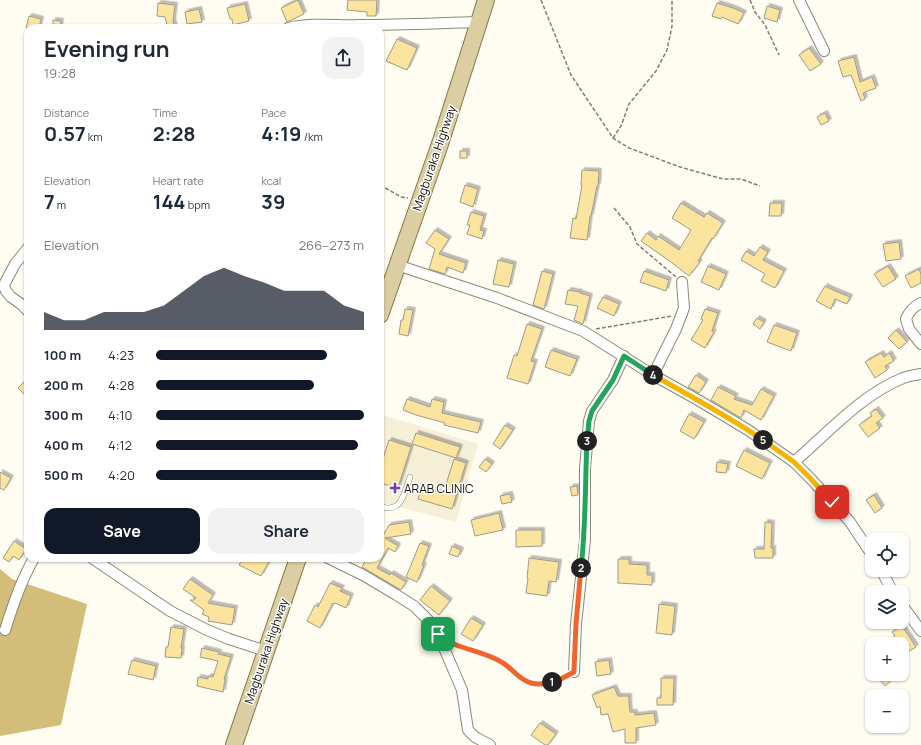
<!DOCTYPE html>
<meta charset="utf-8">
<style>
:root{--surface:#fff;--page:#f2f2f3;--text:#1f2937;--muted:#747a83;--accent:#111827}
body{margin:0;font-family:Manrope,sans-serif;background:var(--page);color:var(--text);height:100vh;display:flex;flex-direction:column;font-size:15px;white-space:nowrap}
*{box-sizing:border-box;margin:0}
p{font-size:13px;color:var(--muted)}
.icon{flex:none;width:22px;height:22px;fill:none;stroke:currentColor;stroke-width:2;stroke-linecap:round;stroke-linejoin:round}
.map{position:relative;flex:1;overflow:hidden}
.details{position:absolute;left:24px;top:24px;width:360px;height:538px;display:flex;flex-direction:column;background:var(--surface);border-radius:12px;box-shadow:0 1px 3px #0004}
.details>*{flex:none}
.controls{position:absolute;left:865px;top:533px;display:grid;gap:8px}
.controls a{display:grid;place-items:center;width:44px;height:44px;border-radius:8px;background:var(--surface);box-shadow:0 1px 3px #0004;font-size:20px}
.pin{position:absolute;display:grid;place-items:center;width:34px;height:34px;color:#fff;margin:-17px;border-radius:8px;box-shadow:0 2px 6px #0006}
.km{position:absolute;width:20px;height:20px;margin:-10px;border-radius:50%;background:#222;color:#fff;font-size:11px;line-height:20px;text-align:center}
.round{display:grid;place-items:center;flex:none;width:42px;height:42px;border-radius:12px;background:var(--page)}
.overview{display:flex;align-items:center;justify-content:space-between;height:68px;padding:0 20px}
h1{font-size:22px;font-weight:700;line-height:30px}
.metrics{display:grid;grid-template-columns:repeat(3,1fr);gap:6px;height:68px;padding:4px 20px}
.metrics div{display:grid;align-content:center}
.metrics b{font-size:20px;font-weight:700}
.metrics small{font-size:11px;font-weight:400}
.metrics p{font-size:11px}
.chart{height:112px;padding:8px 20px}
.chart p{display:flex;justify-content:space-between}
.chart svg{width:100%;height:72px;margin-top:4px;fill:var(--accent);opacity:.7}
.cta{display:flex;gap:8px;margin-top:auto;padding:8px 20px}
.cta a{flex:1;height:46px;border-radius:12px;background:var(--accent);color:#fff;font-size:16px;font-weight:700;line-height:46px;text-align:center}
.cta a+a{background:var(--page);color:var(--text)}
ul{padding:0 20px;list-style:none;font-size:13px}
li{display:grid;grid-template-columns:64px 48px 1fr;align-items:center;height:30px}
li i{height:10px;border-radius:5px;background:var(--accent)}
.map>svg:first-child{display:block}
</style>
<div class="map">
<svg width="921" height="745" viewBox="0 0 921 745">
<defs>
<filter id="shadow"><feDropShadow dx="2.5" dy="-2.5" stdDeviation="0" flood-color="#0004"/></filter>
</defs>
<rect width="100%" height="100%" fill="#fffcf2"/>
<polygon fill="#f7f0d8" points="380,414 478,444 456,522 380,502"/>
<polygon fill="#d3be79" points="0,569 12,579 87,604 61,725 0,736"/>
<g fill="#fae49e" stroke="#9e9a8b" filter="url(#shadow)">
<polygon points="298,0 304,14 287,22 281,8"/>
<polygon points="348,0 377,0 376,16 367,16 367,12 347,10"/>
<polygon points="158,3 175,5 173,21 175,28 168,28 165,17 157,16"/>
<polygon points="717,3 733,8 744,13 738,24 722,17 721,19 712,16"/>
<polygon points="245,4 249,21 233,25 232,19 230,19 227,8"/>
<polygon points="767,6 780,10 777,22 764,18"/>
<polygon points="199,9 202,22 187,24 185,12"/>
<polygon points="29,16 41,19 39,28 26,28"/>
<polygon points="53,20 61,21 60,28 53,27"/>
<polygon points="397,39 417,48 407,70 386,61"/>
<polygon points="809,48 821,64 810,71 799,55"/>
<polygon points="854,57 860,82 872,77 876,88 863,93 865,99 861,101 851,75 843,77 838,61"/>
<polygon points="825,113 829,121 821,125 817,117"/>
<rect x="460" y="151" width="7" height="7"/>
<polygon points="582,170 599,171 598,186 597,186 591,216 590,216 587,240 570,238 573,218 576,219 582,185 581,185"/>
<polygon points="465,185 478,189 473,207 460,202"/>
<polygon points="681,203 704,217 707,213 723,223 713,239 712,238 698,261 700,262 689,276 671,262 641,241 647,233 656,240 658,236 679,250 691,230 672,218"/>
<polygon points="770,203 782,203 781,216 769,216"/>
<polygon points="471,212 484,216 480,230 484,231 482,239 467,234 470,225 467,225"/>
<polygon points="435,230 449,239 439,254 466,263 463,273 447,267 445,274 429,269 435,249 426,243"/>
<polygon points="899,242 901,259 886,261 883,244"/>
<polygon points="760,247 768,252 763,260 784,271 775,288 761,281 765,274 741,260 746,251 754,256"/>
<polygon points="498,260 514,264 509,287 493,284"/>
<polygon points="708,266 726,274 719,290 701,282"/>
<polygon points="888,266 896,279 883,287 874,274"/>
<polygon points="919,269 921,274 921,283 911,288 905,276"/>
<polygon points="542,271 553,274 544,309 533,305"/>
<polygon points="644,271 669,280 666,291 640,282"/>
<polygon points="825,286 833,290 850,297 847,304 835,299 831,309 816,301"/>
<polygon points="568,290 580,292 580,293 590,296 583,324 574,320 578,306 565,304"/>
<polygon points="603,297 619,304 614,316 597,308"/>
<polygon points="405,309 413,310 408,336 399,334 401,320 403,320"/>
<polygon points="705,309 718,313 712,331 714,332 705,348 691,340 703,320 701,319"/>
<polygon points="757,318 764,322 760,329 753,324"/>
<polygon points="527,324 542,329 531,361 535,362 528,384 507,378 514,355 517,356"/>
<polygon points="774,325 797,333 791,351 767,342"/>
<polygon points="896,330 907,342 899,349 888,338"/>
<polygon points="551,350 577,359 570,376 545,367"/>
<polygon points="881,353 884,357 889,353 894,361 885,366 887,370 875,378 865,362"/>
<polygon points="696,375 706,382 699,393 688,387"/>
<polygon points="28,378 28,398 18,388"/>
<polygon points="718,387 736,396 734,399 752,405 761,389 774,396 761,420 744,410 741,418 711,400"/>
<polygon points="407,399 430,407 432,399 444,402 442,413 481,422 478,433 444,425 445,423 416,415 403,410"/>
<polygon points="876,409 883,418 876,423 880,428 868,437 859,425 872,416 870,413"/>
<polygon points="689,414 704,422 694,439 680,431"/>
<polygon points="505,425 513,430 500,449 493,444"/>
<polygon points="416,433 460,447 456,458 412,444"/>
<polygon points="389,440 411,447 398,488 380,483 380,468"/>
<polygon points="744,450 770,463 762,479 736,466"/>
<polygon points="454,459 466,463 452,509 418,499 422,487 443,494"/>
<polygon points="485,459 492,464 486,472 479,467"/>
<polygon points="717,462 728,464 726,473 716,472"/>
<polygon points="0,472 11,478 4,490 0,488"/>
<polygon points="577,486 578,495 572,496 570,487"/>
<polygon points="510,494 512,502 502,504 500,496"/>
<polygon points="874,495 882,508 875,513 866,500"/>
<polygon points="499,513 503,530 475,536 471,520"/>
<polygon points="409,522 411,534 385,538 398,546 395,552 388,548 377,568 390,575 391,573 406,582 401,590 362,567 367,558 380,558 380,541 389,525"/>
<polygon points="765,522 772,523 771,548 773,548 773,558 755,558 754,549 764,549"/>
<polygon points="516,530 542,530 542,546 516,547"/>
<polygon points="14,541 26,549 19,560 13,556 9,562 3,558"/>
<polygon points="420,543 429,546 422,565 424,565 417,582 406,577"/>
<polygon points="452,546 461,550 458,557 449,554"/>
<polygon points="243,558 271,558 261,576 239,565"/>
<polygon points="529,558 559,562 556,582 549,581 547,596 526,593 528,578 527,578"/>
<polygon points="618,559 629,559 629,564 647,565 647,575 652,575 652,585 618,583"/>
<polygon points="190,579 213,595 208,603 235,608 232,625 208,621 209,617 202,614 204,610 190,600 194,600 196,598 183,589"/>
<polygon points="330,583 342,588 340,591 351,596 346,608 335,603 334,604 333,603 320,628 307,621 315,605 318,607"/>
<polygon points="431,586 450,601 439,615 420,600"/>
<polygon points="659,604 675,606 672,635 656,633"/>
<polygon points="471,618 483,625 473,641 461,634"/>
<polygon points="902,626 916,647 906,653 902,646 902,644 885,644 895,636 892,632"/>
<polygon points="171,627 184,629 181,648 182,648 181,658 165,657 166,647 168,647"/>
<polygon points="202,648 219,652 218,654 231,657 224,679 225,679 223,692 197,686 198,677 208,679 208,676 213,677 218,661 200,657"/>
<polygon points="132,660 156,666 153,680 128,674"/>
<polygon points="609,660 611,674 597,676 595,662"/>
<polygon points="876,674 899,674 885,686 879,679"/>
<polygon points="661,678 674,678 673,705 657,705 657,698 661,698"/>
<polygon points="614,687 618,696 629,696 629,704 630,712 635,712 635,715 654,713 656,725 636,728 636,743 625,743 625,729 613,732 608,714 601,715 600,706 597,708 592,695"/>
<polygon points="540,723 556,734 548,745 545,745 531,735"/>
</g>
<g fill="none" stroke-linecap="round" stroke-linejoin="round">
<g stroke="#8c8879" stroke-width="6">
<path id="lane" d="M 380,507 C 385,508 391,509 396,506 C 403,502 407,485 410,477"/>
</g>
<g stroke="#8c8879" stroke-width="12">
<g id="street">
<polyline points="799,0 824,51"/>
<path d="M 288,28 C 312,22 338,26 362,25 C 401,25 440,23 479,22"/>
<polyline points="28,248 15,264 5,283 4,286 6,291 11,297 21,304 28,311"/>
<polyline points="397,265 497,298 583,331 653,375 698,400 748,430 794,462 811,479 850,522 872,555"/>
<path d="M 921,303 C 913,307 909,311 906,319 L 909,329 L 921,344"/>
<polyline points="653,375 676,329 684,308 682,282"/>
<path d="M 794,462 C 828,433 861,395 903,378 C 909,376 915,375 921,374"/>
<polyline points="92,558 170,611 207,630 229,639 266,651"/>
<polyline points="328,558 363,575 395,594 414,606 428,620 438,634 462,690 468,730 475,737 490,745"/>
<polyline points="881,570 893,592"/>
<polyline points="902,605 921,631"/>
<path d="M 5,630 C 13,605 21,581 34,558"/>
<polyline points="574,672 576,624 585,540 585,469 589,421 592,411 613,380 624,356"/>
</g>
</g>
<g stroke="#857746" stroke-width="18">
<g id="primary">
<polyline points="380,315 440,144 486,0"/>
<polyline points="234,745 298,558"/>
</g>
</g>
<g stroke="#7f7d75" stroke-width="1.5" stroke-dasharray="4 2" stroke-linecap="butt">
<polyline points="541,0 571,75 613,138 629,148 680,167 723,179 741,179 760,186"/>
<polyline points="750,0 755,12 765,25 779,55"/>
<polyline points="613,138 621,126 629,104 656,71 667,50 672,26 672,0"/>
<polyline points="26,168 28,171"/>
<polyline points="380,185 401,197 408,198"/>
<polyline points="614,208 630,227 637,244 676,277"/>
<polyline points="596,329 672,316"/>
<path d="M 452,642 C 460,647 469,648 478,651 C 485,654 492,657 498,660 C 508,665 514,674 522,680 C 536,689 554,683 567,676"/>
</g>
<use href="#lane" stroke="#fff" stroke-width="5"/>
<use href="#street" stroke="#fff" stroke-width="10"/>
<use href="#primary" stroke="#dbcea3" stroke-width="16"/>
</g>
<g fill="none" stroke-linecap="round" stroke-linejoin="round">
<g stroke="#fff" stroke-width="8">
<path id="split-1" d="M 438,634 C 443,637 448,641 454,644 C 470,651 488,653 503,663 C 513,669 519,680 531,683 C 538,685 545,684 552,682"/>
</g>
<g stroke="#fff" stroke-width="8">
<polyline id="split-2" points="552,682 557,681 574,672 574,670 576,624 581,568"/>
</g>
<g stroke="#fff" stroke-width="8">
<path id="split-3" d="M 581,568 C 586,526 585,483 587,441"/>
</g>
<g stroke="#fff" stroke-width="8">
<polyline id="split-4" points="587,441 589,421 592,411 613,380 624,356 653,375"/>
</g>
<g stroke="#fff" stroke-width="8">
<path id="split-5" d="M 653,375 C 690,396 728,416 763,440"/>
</g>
<g stroke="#fff" stroke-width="8">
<polyline id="split-6" points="763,440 794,462 811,479 832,502"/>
</g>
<use href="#split-1" stroke="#f0652b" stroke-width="5"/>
<use href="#split-2" stroke="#f0652b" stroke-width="5"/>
<use href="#split-3" stroke="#22a559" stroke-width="5"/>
<use href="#split-4" stroke="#22a559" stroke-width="5"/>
<use href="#split-5" stroke="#f5b400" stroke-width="5"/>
<use href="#split-6" stroke="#f5b400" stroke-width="5"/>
</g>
<path fill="#753bb1" stroke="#fff" stroke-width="1.5" d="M393 482h4v4h4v4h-4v4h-4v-4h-4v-4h4z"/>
<g text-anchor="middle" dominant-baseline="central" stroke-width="3" stroke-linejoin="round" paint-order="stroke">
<g font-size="12" fill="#11100a" stroke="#fff">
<text transform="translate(434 158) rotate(-71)">Magburaka Highway</text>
<text transform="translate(266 651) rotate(-71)">Magburaka Highway</text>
</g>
<g font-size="12" fill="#11100a" stroke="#fff" text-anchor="start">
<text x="404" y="488">ARAB CLINIC</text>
</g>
</g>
</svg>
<div class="controls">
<a><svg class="icon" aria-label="locate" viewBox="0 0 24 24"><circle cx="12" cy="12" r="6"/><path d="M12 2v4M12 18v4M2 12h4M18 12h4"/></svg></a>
<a><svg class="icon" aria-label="layers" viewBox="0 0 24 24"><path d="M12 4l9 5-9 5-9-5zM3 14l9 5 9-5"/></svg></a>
<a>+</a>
<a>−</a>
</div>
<div class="pin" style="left:438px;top:634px;background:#1e9e55"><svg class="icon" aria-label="arrive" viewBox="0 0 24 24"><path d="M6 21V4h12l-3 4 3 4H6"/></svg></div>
<div class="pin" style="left:832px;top:502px;background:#d93025"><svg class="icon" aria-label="check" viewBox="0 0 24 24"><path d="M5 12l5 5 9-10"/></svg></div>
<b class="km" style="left:552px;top:682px">1</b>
<b class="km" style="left:581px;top:568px">2</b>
<b class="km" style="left:587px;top:441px">3</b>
<b class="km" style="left:653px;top:375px">4</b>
<b class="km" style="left:763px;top:440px">5</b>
<section class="details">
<div class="overview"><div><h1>Evening run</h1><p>19:28</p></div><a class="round"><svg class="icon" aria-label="share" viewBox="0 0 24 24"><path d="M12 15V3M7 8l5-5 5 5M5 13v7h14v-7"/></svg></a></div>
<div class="metrics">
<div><p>Distance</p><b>0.57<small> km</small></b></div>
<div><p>Time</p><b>2:28</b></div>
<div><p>Pace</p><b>4:19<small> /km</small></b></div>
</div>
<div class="metrics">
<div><p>Elevation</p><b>7<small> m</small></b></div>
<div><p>Heart rate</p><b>144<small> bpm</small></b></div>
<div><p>kcal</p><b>39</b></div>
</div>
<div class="chart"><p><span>Elevation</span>266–273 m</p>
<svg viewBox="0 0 160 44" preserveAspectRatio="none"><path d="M0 44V33L10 38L20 38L30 33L40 33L50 33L60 29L70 20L80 11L90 6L100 11L110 15L120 20L130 20L140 20L150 29L160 33V44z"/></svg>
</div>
<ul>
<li><b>100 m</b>4:23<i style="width:82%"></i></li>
<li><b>200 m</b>4:28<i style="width:76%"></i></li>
<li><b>300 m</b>4:10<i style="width:100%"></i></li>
<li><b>400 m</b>4:12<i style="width:97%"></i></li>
<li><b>500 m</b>4:20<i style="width:87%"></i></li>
</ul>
<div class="cta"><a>Save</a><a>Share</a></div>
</section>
</div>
